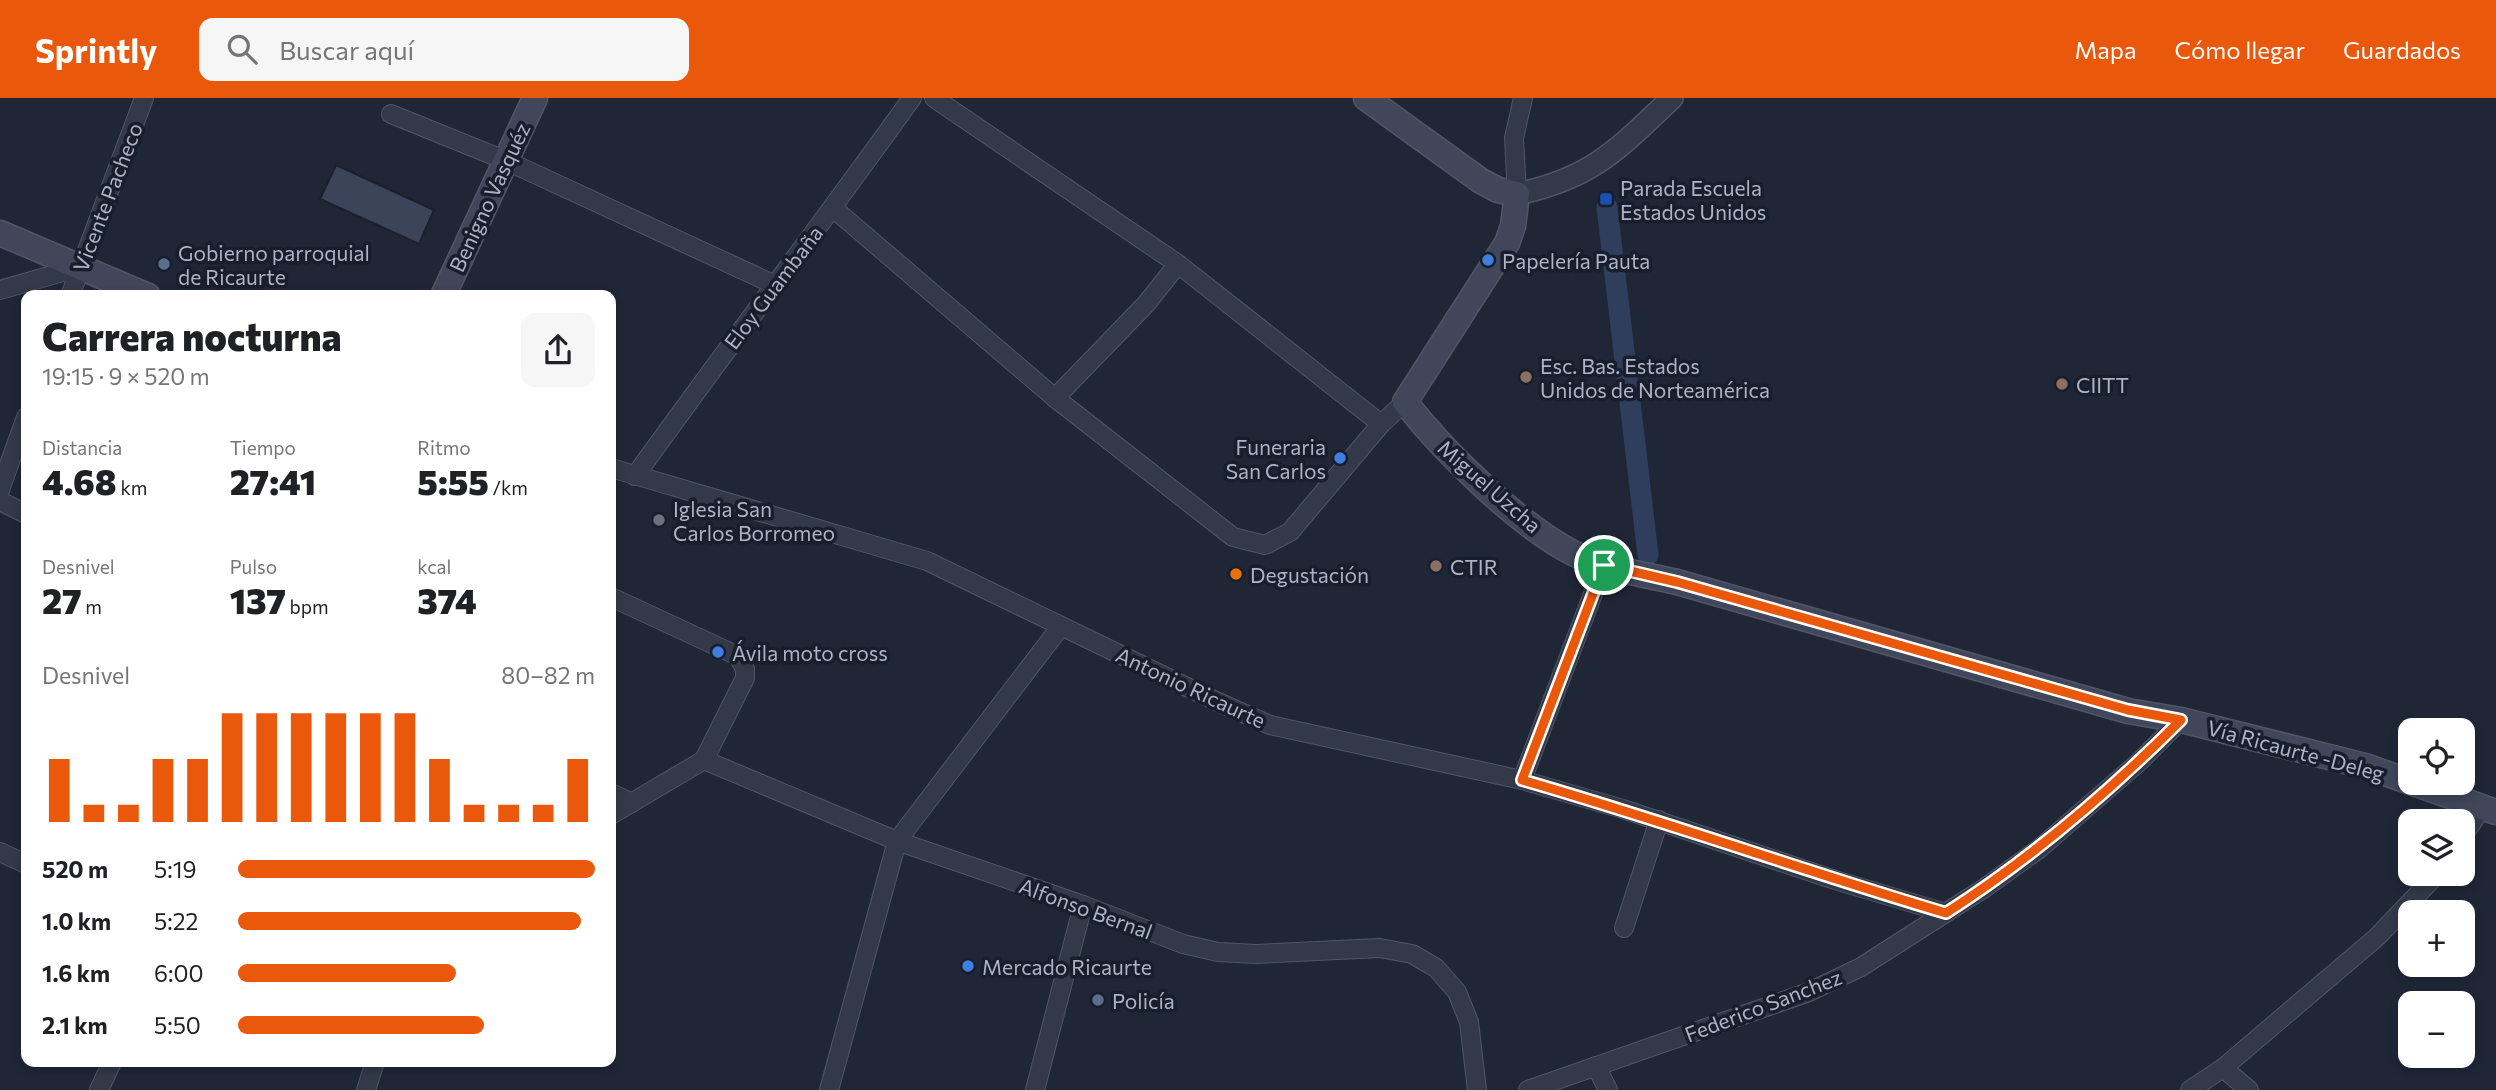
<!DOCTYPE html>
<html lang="es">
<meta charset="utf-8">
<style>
:root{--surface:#fff;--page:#f6f6f6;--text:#202124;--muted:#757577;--accent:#ea580c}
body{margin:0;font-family:Commissioner,sans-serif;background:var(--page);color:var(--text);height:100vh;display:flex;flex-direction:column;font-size:26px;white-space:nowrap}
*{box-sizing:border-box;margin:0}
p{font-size:23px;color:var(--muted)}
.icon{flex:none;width:38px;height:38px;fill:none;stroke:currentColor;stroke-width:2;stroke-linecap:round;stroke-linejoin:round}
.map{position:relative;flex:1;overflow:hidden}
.sheet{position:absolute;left:21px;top:192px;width:595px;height:777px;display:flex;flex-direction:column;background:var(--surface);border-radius:14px;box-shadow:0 4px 10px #0003}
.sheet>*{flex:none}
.fabs{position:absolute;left:2398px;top:620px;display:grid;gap:14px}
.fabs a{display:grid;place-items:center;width:77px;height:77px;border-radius:14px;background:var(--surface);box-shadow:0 4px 10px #0003;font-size:35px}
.pin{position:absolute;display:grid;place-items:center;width:60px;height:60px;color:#fff;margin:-30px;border:4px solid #fff;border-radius:50%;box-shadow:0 2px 7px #0007}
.round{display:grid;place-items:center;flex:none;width:74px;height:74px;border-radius:14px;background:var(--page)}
.headline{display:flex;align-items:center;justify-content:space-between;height:119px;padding:0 21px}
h1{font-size:38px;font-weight:800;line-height:52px}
.stats{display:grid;grid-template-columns:repeat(3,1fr);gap:10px;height:119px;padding:7px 21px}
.stats div{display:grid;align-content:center}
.stats b{font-size:35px;font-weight:800}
.stats small{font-size:19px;font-weight:400}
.stats p{font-size:19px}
.chart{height:196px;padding:14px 21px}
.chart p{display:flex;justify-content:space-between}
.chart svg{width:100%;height:126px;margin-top:7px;stroke:var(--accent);stroke-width:6}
ul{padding:0 21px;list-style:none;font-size:23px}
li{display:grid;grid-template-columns:112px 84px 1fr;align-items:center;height:52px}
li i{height:18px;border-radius:9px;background:var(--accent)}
header{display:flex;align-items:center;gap:42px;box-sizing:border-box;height:98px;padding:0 35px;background:var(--accent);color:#fff}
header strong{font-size:33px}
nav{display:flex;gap:38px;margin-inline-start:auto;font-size:24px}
.search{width:490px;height:63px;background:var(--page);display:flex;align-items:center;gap:18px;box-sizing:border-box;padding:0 24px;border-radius:14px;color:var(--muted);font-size:26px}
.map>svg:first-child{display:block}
</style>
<header>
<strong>Sprintly</strong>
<div class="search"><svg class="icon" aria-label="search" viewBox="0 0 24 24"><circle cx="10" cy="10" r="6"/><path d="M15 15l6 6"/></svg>Buscar aquí</div>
<nav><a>Mapa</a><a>Cómo llegar</a><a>Guardados</a></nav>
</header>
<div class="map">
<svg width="2496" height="992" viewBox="0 0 2496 992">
<rect width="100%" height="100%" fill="#1f2737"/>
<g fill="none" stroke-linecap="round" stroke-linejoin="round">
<polyline stroke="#303e5e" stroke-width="21" points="1607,109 1648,457"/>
</g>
<polygon fill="#3b4458" stroke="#1a202e" stroke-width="2" points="336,67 434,112 419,146 320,101"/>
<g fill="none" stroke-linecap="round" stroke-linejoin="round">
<g stroke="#505666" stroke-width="20">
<g id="minor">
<polyline points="934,0 1178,166 1381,326"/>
<polyline points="391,16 507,63 773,186"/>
<polyline points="1517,96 1514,40 1523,0"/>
<polyline points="833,110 1055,300 1233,439 1265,447 1290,434 1381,326 1405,304"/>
<polyline points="0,192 80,169"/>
<polyline points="70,198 144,0"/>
<polyline points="1055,300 1146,206 1178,166"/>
<polyline points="611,370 927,463 1218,604 1270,627 1522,682 1623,711 1835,782 1946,815"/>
<path d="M 635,378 C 726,251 821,127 912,0"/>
<polyline points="0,392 26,319"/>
<polyline points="0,403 26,416"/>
<polyline points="611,499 738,558 745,571 745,580 704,662"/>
<polyline points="1522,682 1604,467"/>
<polyline points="611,695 632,705"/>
<polyline points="611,717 704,662 897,743 1083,807 1183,846 1218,854 1256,856 1380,850 1412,856 1436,870 1457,894 1469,924 1477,992"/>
<polyline points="2462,739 2482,710"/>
<polyline points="0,754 26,766"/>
<polyline points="1624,830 1659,722"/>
<polyline points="1596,968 1608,992"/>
<polyline points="2223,970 2249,992"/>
<polyline points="99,992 112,964"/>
<polyline points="366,992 375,964"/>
<polyline points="829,992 897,743 1061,528"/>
<polyline points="1035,992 1083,807"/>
<polyline points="1528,992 1809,894 1861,869 1983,791 2039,751 2140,663 2181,622"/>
<polyline points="2190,992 2223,970 2377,839 2438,775"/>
</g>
</g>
<g stroke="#505666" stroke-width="24">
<path id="tertiary" d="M 1517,96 C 1593,80 1618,51 1672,0"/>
</g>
<g stroke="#505666" stroke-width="27">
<g id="secondary">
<path d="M 1366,0 L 1481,83 L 1498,92 L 1517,96 L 1513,128 L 1507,145 L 1405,304 C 1443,353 1517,426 1573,455 C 1605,471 1642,476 1677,484 L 2128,613 L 2181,622 L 2365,668 L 2496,714"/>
<polyline points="0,135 148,198"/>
<polyline points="443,198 535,0"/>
</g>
</g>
<use href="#minor" stroke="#333948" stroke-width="18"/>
<use href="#tertiary" stroke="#333948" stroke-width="21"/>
<use href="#secondary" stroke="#40475b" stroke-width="24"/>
</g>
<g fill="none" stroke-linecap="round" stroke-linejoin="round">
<g stroke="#fff" stroke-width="14">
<path id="route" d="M 1604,467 L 1677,484 L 2128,612 L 2181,622 C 2109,694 2032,760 1946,815 C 1804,773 1665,723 1522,682 Z"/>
</g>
<use href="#route" stroke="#ea580c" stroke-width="9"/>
</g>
<rect fill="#1a4fb4" stroke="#181e2c" stroke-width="2.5" x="1599" y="94" width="14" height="14" rx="3.5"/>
<g fill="#3f7fe0" stroke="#181e2c" stroke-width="2.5">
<circle cx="1488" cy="162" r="7"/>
<circle cx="1340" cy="360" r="7"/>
<circle cx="718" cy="554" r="7"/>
<circle cx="968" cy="868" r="7"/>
</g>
<g fill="#5c6f8a" stroke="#181e2c" stroke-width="2.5">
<circle cx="164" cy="166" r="7"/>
<circle cx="1098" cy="902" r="7"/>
</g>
<g fill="#8d6e63" stroke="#181e2c" stroke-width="2.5">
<circle cx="1526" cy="279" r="7"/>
<circle cx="2062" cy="286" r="7"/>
<circle cx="1436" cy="468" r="7"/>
</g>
<circle fill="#6b7280" stroke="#181e2c" stroke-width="2.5" cx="659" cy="422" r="7"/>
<circle fill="#e8710a" stroke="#181e2c" stroke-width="2.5" cx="1236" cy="476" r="7"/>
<g text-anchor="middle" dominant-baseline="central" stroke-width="7" stroke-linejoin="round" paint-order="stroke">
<g font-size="21" fill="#adb3c5" stroke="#181e2c" text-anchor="start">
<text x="1620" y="89">Parada Escuela<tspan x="1620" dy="24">Estados Unidos</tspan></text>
<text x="178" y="154">Gobierno parroquial<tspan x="178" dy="24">de Ricaurte</tspan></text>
<text x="1502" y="162">Papelería Pauta</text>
<text x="1540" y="267">Esc. Bas. Estados<tspan x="1540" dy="24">Unidos de Norteamérica</tspan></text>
<text x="2076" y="286">CIITT</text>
<text x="1326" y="348" text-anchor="end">Funeraria<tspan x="1326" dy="24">San Carlos</tspan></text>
<text x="673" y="410">Iglesia San<tspan x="673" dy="24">Carlos Borromeo</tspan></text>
<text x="1450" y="468">CTIR</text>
<text x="1250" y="476">Degustación</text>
<text x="732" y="554">Ávila moto cross</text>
<text x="982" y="868">Mercado Ricaurte</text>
<text x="1112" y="902">Policía</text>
</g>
<g font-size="21" fill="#adb3c5" stroke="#181e2c">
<text transform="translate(107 99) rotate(-69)">Vicente Pacheco</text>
<text transform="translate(489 99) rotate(-65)">Benigno Vasquéz</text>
<text transform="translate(773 189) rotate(-53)">Eloy Guambaña</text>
<text transform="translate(1490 388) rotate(41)">Miguel Uzcha</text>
<text transform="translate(1191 589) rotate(25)">Antonio Ricaurte</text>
<text transform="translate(2296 652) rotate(15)">Vía Ricaurte -Deleg</text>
<text transform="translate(1086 810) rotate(20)">Alfonso Bernal</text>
<text transform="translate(1763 907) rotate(-21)">Federico Sanchez</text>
</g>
</g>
</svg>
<div class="fabs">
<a><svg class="icon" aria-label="locate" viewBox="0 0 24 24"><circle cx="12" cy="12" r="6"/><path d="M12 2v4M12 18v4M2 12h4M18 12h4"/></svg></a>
<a><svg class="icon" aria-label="layers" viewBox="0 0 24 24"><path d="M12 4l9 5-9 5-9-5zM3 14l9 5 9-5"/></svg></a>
<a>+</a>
<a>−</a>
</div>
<div class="pin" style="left:1604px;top:467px;background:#1e9e55"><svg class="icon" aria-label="arrive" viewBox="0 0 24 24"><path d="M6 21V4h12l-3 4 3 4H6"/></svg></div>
<section class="sheet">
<div class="headline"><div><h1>Carrera nocturna</h1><p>19:15 · 9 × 520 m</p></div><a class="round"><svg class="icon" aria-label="share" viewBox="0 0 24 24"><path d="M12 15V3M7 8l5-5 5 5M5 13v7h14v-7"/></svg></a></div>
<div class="stats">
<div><p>Distancia</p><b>4.68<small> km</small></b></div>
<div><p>Tiempo</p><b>27:41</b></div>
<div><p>Ritmo</p><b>5:55<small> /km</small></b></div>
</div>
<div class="stats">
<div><p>Desnivel</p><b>27<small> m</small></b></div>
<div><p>Pulso</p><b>137<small> bpm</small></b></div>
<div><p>kcal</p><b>374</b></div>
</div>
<div class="chart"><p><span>Desnivel</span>80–82 m</p>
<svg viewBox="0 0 160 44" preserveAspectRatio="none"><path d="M5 44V22M15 44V38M25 44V38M35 44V22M45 44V22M55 44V6M65 44V6M75 44V6M85 44V6M95 44V6M105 44V6M115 44V22M125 44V38M135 44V38M145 44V38M155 44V22"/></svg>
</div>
<ul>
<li><b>520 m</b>5:19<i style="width:100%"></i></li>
<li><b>1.0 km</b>5:22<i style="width:96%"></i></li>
<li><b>1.6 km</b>6:00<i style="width:61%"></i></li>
<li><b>2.1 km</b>5:50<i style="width:69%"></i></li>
</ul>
</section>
</div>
